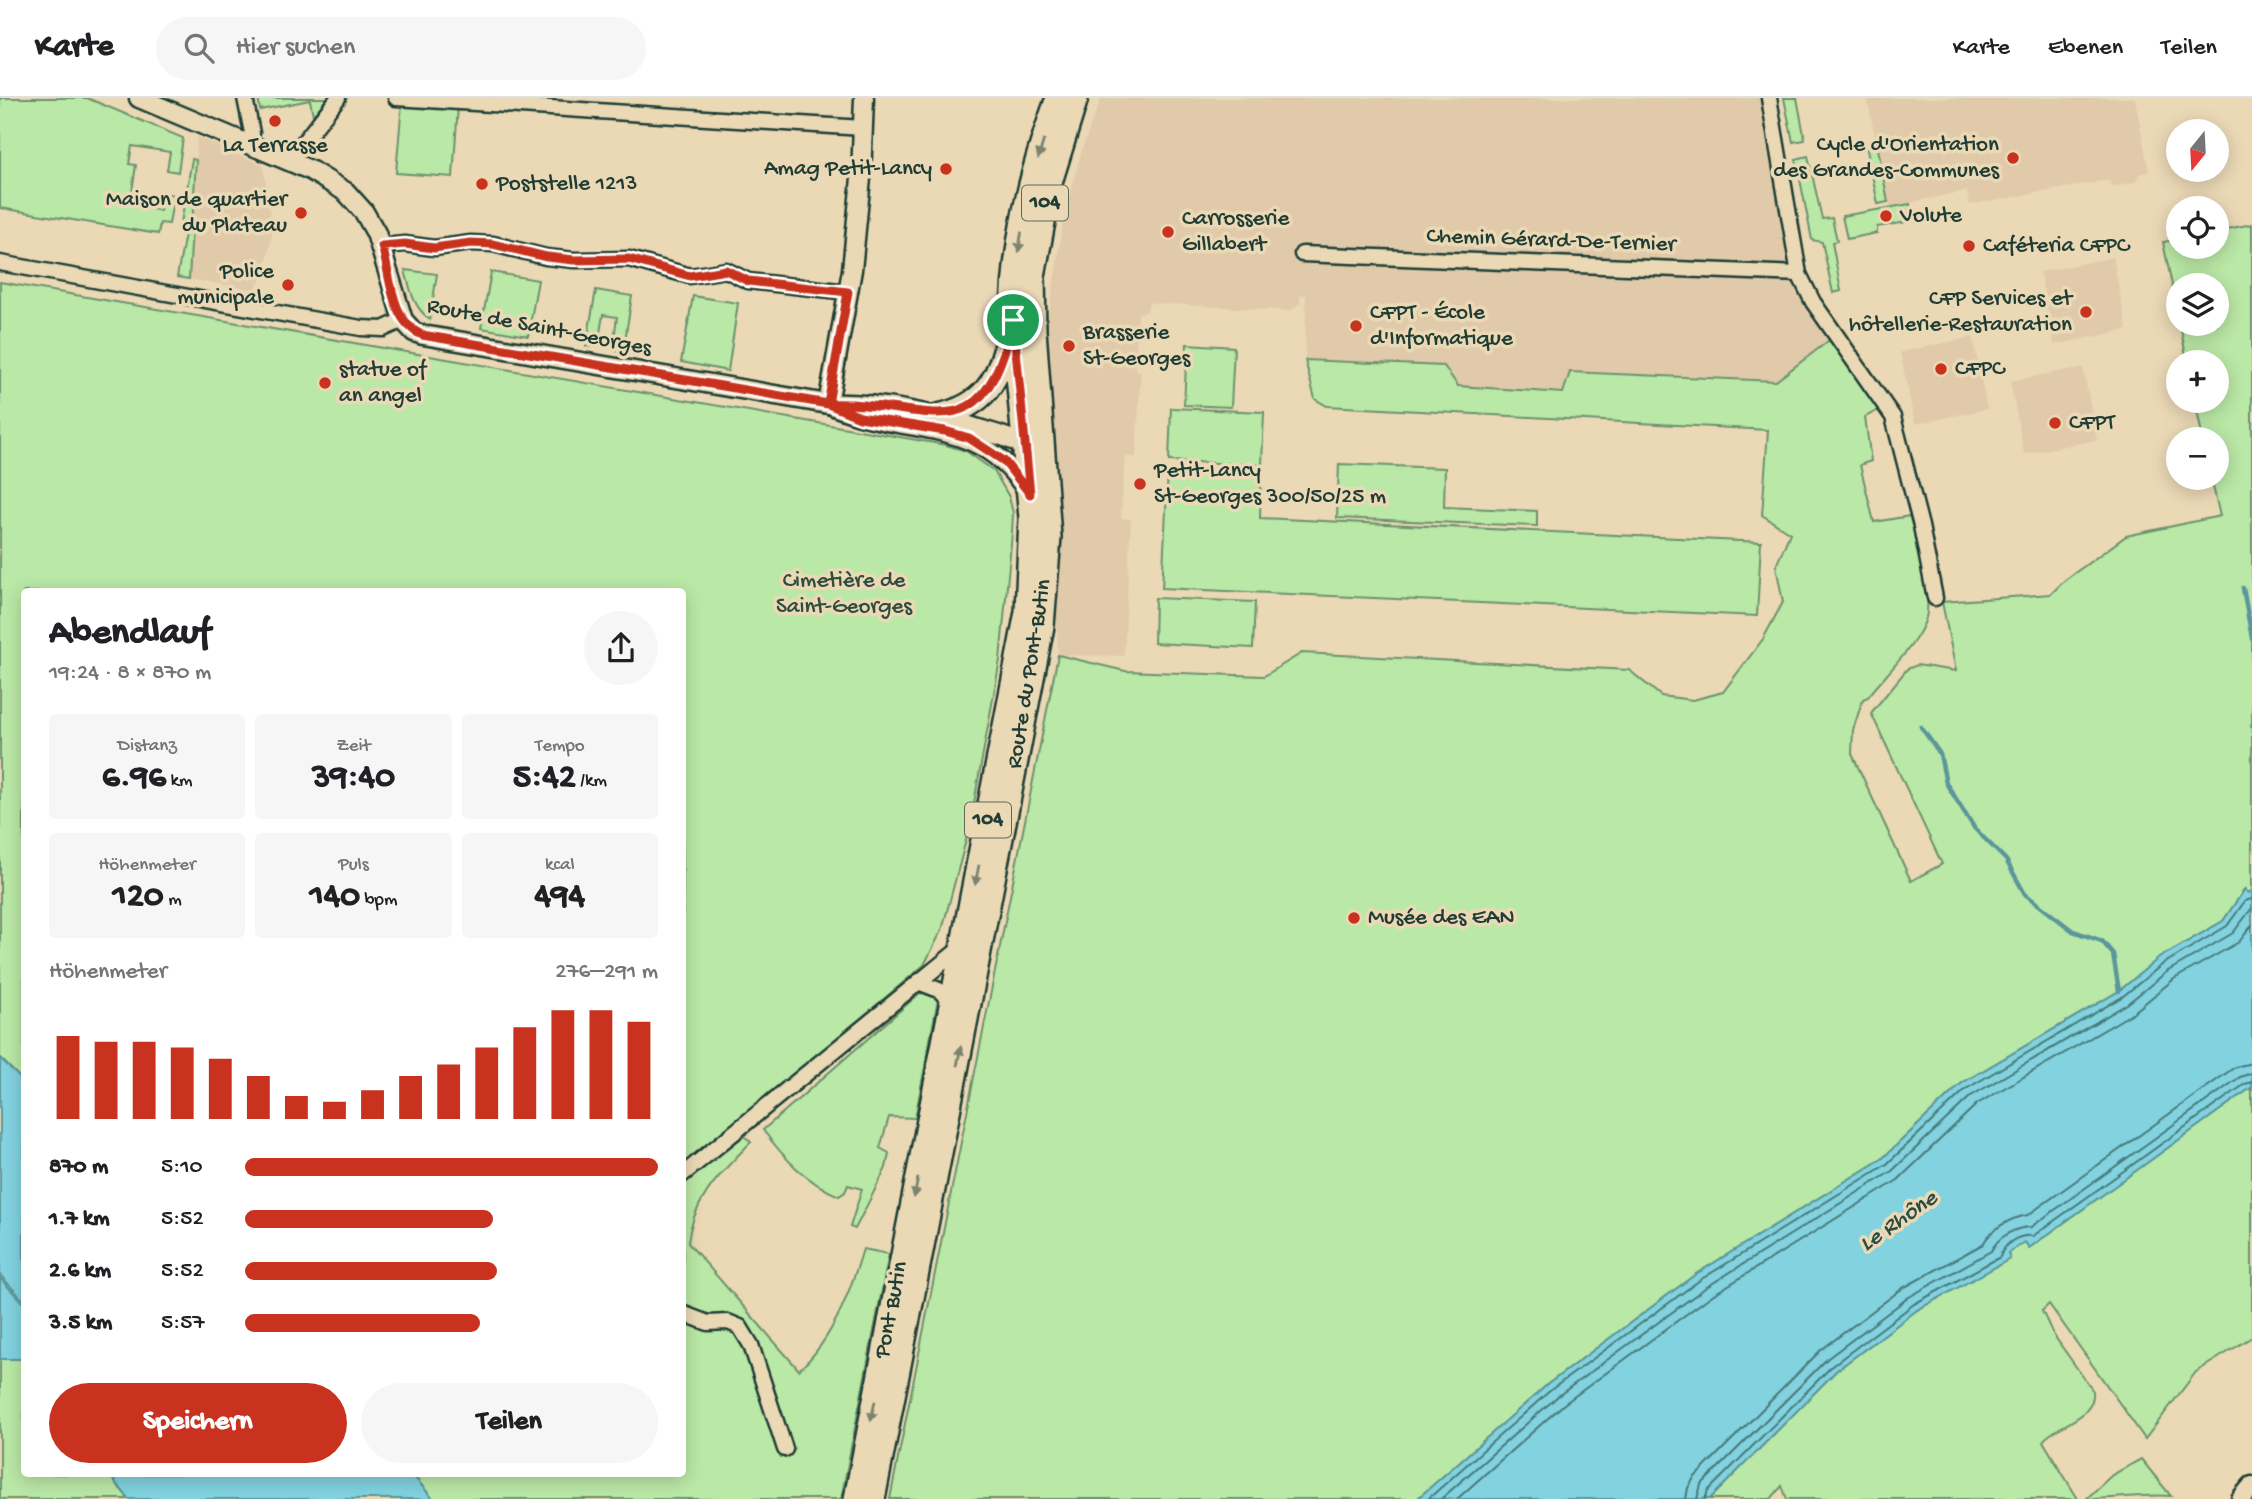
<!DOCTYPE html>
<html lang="de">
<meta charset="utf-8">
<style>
:root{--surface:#fff;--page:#f6f6f6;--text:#202124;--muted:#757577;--line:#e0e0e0;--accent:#c8321e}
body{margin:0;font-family:"Gochi Hand",sans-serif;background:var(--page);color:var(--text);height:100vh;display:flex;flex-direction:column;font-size:26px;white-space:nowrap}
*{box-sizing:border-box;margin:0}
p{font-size:23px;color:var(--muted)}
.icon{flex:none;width:38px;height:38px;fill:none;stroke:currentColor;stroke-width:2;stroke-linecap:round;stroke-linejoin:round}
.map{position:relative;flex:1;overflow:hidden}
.drawer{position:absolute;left:21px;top:490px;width:665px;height:889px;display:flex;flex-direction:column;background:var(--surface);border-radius:7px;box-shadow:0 4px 18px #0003}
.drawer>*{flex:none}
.needle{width:46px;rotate:198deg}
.tools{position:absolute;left:2166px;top:21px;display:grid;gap:14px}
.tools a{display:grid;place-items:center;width:63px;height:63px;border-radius:50%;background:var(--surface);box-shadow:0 4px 18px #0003;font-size:35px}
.pin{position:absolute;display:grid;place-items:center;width:60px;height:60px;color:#fff;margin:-30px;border:4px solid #fff;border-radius:50%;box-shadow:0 2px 7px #0007}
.round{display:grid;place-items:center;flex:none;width:74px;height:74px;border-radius:37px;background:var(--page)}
.head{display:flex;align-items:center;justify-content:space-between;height:119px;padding:0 28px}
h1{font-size:38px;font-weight:700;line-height:52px}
.figures{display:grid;grid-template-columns:repeat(3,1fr);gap:10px;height:119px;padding:7px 28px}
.figures div{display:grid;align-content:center;border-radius:7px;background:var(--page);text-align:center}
.figures b{font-size:35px;font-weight:700}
.figures small{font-size:19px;font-weight:400}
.figures p{font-size:19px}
.chart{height:196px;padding:14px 28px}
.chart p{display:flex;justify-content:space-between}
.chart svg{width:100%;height:126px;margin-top:7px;stroke:var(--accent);stroke-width:6}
.cta{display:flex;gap:14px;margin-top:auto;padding:14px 28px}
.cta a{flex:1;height:80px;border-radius:42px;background:var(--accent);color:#fff;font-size:28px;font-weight:700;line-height:80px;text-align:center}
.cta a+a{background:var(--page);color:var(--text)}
ul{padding:0 28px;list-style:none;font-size:23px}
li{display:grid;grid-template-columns:112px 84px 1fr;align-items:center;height:52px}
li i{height:18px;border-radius:9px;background:var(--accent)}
header{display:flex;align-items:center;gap:42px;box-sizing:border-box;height:98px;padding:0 35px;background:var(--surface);border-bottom:2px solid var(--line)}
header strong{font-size:33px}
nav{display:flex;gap:38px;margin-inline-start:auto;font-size:24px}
.search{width:490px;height:63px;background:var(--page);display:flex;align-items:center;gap:18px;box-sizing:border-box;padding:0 24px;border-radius:38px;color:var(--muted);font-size:26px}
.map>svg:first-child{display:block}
</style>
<header>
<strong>Karte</strong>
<div class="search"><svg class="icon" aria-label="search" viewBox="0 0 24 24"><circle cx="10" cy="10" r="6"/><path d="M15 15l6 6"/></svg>Hier suchen</div>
<nav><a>Karte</a><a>Ebenen</a><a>Teilen</a></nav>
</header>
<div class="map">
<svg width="2252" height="1401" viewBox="0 0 2252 1401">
<rect width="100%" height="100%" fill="#ebd9b6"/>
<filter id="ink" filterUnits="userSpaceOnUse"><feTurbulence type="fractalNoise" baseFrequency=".0143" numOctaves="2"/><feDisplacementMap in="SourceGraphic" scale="14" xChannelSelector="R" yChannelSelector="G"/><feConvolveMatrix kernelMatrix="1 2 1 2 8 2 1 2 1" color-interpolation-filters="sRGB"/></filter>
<g filter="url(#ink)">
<g fill="#e0caaa">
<polygon points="1101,0 1769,0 1799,176 1831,241 1776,283 1571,274 1563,295 1458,288 1444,268 1305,262 1306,197 1300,197 1300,205 1291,213 1149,205 1147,214 1138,215 1135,272 1141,273 1136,359 1125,359 1121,420 1131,421 1124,558 1058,557 1046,236 1063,123 1082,51"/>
<polygon points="1867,0 2135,0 2149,74 2140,76 2135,84 2111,89 2109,82 1970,107 1966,93 1890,109"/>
<polygon points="197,39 263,67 273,132 264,177 254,192 189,181"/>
<polygon points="2113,159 2127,232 2054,247 2040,174"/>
<polygon points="1973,239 1987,311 1915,326 1900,254"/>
<polygon points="2083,269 2097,342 2024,356 2010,283"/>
</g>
<g fill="#bae8a6" stroke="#6c926d" stroke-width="2">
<polygon points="0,0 87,0 183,40 178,74 167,72 170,54 132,48 129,66 136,67 130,107 160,112 163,95 174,97 169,126 160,125 158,136 0,110"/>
<polygon points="258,0 328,0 313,17 310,2 260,12"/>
<polygon points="1784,0 1797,0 1805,42 1793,44"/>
<polygon points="402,5 458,8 453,79 396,75"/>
<polygon points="1877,45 1888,104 1878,106 1866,47"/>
<polygon points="1808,58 1822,121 1832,120 1837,143 1832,144 1841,193 1833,195 1822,144 1812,142 1796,61"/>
<polygon points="192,61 196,62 189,181 177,179 185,136 180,131"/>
<polygon points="1910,106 1913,123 1877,129 1877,135 1847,141 1842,118"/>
<path d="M 2252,126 L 2252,793 L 2248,795 L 2245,791 L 2223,823 L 2159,860 L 2119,893 L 1962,985 L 1883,1060 L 1696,1176 L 1548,1286 L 1417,1401 L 890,1401 L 1058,557 L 1125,573 L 1264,578 L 1302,555 L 1629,572 L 1661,598 L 1693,602 L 1723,594 L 1763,541 L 1783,504 L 1776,468 L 1790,435 L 1762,417 L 1768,332 L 1327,308 L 1315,301 L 1305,262 L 1444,268 L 1458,288 L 1563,295 L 1570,274 L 1776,283 L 1831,241 L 1881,311 L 1865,319 L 1871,363 L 1860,367 L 1874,424 L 1910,418 C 1917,440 1932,498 1926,520 C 1918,546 1885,577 1868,599 L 1863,601 L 1853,632 L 1852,656 L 1911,783 L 1942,766 L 1871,615 L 1907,571 L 1917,567 L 1956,573 L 1942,504 L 2051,496 L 2065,482 L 2126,438 L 2220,418 L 2211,380 L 2217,380 L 2217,341 L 2203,341 L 2195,303 L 2217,303 L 2217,264 L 2187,264 L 2180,226 L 2217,226 L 2217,187 L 2179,187 L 2179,221 L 2163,144 L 2179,141 L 2179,149 L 2217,149 L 2217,133 Z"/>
<path d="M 405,172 L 437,176 L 430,221 C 413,210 410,190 405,172 Z"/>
<polygon points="491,174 538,182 528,238 481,230"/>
<polygon points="0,184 946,347 966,353 994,373 1009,399 1013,415 1012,435 1000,562 970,727 942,832 924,867 683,1070 682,494 24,494 24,984 0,960"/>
<polygon points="596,192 632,198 623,255 616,253 613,248 617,219 603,217 598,246 592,249 586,248"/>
<polygon points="693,198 738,205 728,273 681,264"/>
<polygon points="1187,246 1234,249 1231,309 1184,307"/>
<polygon points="1171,310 1264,314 1262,367 1169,363"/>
<polygon points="1339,366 1445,370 1444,409 1537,413 1537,428 1337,420"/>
<polygon points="1168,373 1261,377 1260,420 1761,444 1757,518 1162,490"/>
<polygon points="1155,500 1255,504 1253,550 1154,545"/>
<path d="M 927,894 L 938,901 L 915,1020 L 889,1019 L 880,1050 L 889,1055 L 886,1070 L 855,1131 L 850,1129 L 862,1091 L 848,1087 L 845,1094 L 839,1098 C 806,1084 784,1060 763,1032 L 919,896 Z"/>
<path d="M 2252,989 L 2252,1239 L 2196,1274 L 2145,1341 L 2049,1206 L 2042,1213 L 2053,1236 L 2093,1293 C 2096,1321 2056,1326 2043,1343 L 2078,1401 L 1787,1401 L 1782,1388 L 1771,1401 L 1710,1401 L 1837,1272 L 1917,1212 L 2025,1144 L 2030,1149 Z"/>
<path d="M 744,1038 L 751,1044 C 722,1074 692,1102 688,1145 L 799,1272 C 833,1241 850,1194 863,1151 L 889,1156 L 841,1401 L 433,1401 L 412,1376 L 682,1376 L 683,1084 Z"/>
<path d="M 0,1261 L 24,1261 L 24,1376 L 111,1376 C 113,1387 124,1391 128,1401 L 0,1401 Z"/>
<path d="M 2141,1361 L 2171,1398 C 2142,1396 2116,1401 2086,1401 L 2112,1377 Z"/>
</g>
<g fill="#82d2df" stroke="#5a969b" stroke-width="2">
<polygon points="2245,791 2248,795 2252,793 2252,989 2029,1150 2025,1144 2008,1155 2010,1161 1917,1212 1837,1272 1710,1401 1417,1401 1548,1286 1696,1176 1883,1060 1962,985 2119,893 2159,860 2223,823"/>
<polygon points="0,960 24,984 24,1203 0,1177"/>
<polygon points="0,1180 24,1206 24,1261 0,1261"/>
<path d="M 111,1376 L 412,1376 L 433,1401 L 128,1401 C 124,1391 113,1387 111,1376 Z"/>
</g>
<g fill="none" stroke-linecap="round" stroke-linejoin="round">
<g stroke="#477978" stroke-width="2">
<polyline points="1428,1401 1552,1291 1700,1182 1887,1066 1966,991 2122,899 2163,866 2227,828 2245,803 2252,801"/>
<polyline points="1441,1401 1558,1298 1705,1190 1892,1073 1971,998 2127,906 2168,873 2233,835 2252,810"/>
<polyline points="1457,1401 1564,1306 1711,1198 1898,1082 1977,1006 2133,915 2174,881 2239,844 2252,827"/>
<path d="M 1686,1401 L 1688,1390 L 1694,1380 L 1821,1252 L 1903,1190 L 1983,1146 C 1992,1130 2010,1120 2028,1117 L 2235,969 L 2252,965"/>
<path d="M 1697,1401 L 1701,1387 L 1828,1260 L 1909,1199 L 1991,1153 C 1998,1139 2015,1129 2031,1129 L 2240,979 L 2252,975"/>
<path d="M 1705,1401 L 1708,1393 L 1833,1267 L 1914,1206 L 2000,1159 C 2004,1145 2019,1136 2033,1138 L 2245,986 L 2252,984"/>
</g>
<g stroke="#5a969b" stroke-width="4.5">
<polyline points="2243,490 2252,540"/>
<polyline points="2252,627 2252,628"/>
<polyline points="1921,629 1940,656 1946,685 1975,731 2006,762 2025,796 2073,833 2102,843 2113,856 2119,893"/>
</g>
<g stroke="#1f3d34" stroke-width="19">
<g id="minor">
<polyline points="245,0 252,35 248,45"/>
<polyline points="396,0 863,30"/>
<polyline points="292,64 302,46 338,0"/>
<polyline points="382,148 405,146 434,150 471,145 493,146 546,159 574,162 629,161 690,178 726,172 748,183 848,194"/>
<polyline points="1302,156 1799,176 1769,0"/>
<polyline points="0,165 361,230 383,231 403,222"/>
<polyline points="1799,176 1813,204 1893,319 1921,428 1935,500"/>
<polyline points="918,884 939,892 952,905"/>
<polyline points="682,1077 963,848"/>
<polyline points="682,1215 708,1225 728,1224 740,1229 751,1247 785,1351"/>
</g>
</g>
<g stroke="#1f3d34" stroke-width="23">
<g id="tertiary">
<path d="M 139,0 L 310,72 L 346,94 L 364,114 L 376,135 L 403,222 L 414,234 L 423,237 L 828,306 C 881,304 931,315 982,332 C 999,337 1017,342 1032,352"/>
<polyline points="828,306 852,172 861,80 864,0"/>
<path d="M 834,308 C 909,339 978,315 1028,394"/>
<polyline points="2241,1401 2252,1388"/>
</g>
</g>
<g stroke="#1f3d34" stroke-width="28">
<g id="primary">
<path d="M 938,318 C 985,308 999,282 1009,238"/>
<path d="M 856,1401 L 1027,514 L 1031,420 L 1013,222 C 1013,147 1032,70 1058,0"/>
<polyline points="873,1401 1042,528 1049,439 1034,232 1033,178 1051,81 1076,0"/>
</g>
</g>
<use href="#minor" stroke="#ebd9b6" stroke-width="14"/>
<use href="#tertiary" stroke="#ebd9b6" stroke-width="18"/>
<use href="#primary" stroke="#ebd9b6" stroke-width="23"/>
</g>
<defs><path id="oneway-solid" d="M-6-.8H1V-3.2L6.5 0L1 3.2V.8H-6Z" transform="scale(1.75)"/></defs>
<g fill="#7b836e">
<use href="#oneway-solid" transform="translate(1041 51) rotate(107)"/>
<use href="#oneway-solid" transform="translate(1020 144) rotate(99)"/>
<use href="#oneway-solid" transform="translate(977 777) rotate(101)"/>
<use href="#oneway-solid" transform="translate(959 958) rotate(-79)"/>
<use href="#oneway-solid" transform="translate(916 1090) rotate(101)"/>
<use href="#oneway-solid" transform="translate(873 1313) rotate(101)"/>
</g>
</g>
<g fill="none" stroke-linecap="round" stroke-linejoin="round" filter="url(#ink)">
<g stroke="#fff" stroke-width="14">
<path id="route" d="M 1013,222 C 981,361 931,302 828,306 L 422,237 C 390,223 391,178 382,148 L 405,146 L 434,150 L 471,145 L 493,146 L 547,159 L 574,162 L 629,161 L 690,178 L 726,172 L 748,183 L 848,194 L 828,306 L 860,319 L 945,333 L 969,340 L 1004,363 L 1030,396 L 1013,222"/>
</g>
<use href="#route" stroke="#c8321e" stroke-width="9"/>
</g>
<g fill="#c8321e" stroke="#ebd9b6" stroke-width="2.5">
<circle cx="275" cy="23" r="7"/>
<circle cx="2013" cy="60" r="7"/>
<circle cx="946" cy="71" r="7"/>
<circle cx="482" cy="86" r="7"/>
<circle cx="301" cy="115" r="7"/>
<circle cx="1886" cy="118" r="7"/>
<circle cx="1168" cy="134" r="7"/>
<circle cx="1969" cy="148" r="7"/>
<circle cx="288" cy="187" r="7"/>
<circle cx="2086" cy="214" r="7"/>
<circle cx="1356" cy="228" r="7"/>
<circle cx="1069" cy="248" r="7"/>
<circle cx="1941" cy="271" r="7"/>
<circle cx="325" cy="285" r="7"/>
<circle cx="2055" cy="325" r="7"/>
<circle cx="1140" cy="386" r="7"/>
<circle cx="1354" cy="820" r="7"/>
</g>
<g text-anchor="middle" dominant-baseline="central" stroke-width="7" stroke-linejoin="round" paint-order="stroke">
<g fill="#ebd9b6" stroke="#5c6c5b" stroke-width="2">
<rect x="1022" y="87.5" width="46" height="35" rx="5"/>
<rect x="965" y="704.5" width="46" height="35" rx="5"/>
</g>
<g font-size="21" font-weight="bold" fill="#1f3d34">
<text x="1045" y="105">104</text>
<text x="988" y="722">104</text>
</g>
<g font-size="23" fill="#1f3d34" stroke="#ebd9b6" text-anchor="start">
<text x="1999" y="47" text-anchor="end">Cycle d'Orientation<tspan x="1999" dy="26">des Grandes-Communes</tspan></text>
<text x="275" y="48" text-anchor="middle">La Terrasse</text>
<text x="932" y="71" text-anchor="end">Amag Petit-Lancy</text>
<text x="496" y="86">Poststelle 1213</text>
<text x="287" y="102" text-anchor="end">Maison de quartier<tspan x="287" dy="26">du Plateau</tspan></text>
<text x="1900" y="118">Volute</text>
<text x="1182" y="121">Carrosserie<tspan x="1182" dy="26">Gillabert</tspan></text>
<text x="1983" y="148">Caféteria CFPC</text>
<text x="274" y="174" text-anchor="end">Police<tspan x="274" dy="26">municipale</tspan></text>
<text x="2072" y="201" text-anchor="end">CFP Services et<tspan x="2072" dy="26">hôtellerie-Restauration</tspan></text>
<text x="1370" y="215">CFPT - École<tspan x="1370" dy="26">d'Informatique</tspan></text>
<text x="1083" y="235">Brasserie<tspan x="1083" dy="26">St-Georges</tspan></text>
<text x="1955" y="271">CFPC</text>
<text x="339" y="272">statue of<tspan x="339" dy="26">an angel</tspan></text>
<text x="2069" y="325">CFPT</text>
<text x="1154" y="373">Petit-Lancy<tspan x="1154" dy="26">St-Georges 300/50/25 m</tspan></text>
<text x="1368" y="820">Musée des EAN</text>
</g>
<g font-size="23" fill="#1f3d34" stroke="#ebd9b6">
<text transform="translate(1551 143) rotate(2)">Chemin Gérard-De-Ternier</text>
<text transform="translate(539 230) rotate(11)">Route de Saint-Georges</text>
<text transform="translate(1030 576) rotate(-81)">Route du Pont-Butin</text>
<text transform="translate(892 1212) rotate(-79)">Pont Butin</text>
</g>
<g font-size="23" fill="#2e4e3f" stroke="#ebd9b6">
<text x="844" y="483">Cimetière de<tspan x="844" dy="26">Saint-Georges</tspan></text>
</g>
<g font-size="24" font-style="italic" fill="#294c45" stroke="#ebd9b6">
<text transform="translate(1899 1124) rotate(-35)">Le Rhône</text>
</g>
</g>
</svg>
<div class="tools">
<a><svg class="needle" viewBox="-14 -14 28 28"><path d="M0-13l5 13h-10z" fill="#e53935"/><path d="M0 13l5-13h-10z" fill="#757577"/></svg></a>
<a><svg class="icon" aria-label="locate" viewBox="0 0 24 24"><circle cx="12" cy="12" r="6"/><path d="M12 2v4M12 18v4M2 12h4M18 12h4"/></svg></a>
<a><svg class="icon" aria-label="layers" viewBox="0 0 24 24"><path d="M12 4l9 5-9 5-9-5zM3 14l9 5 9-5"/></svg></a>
<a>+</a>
<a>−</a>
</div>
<div class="pin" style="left:1013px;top:222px;background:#1e9e55"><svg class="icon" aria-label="arrive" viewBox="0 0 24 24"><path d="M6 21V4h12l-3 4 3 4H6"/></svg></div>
<section class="drawer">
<div class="head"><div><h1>Abendlauf</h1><p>19:24 · 8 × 870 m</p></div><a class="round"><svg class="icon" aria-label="share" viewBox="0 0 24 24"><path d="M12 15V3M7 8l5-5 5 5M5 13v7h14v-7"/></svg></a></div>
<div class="figures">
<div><p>Distanz</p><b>6.96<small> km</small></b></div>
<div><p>Zeit</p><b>39:40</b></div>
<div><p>Tempo</p><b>5:42<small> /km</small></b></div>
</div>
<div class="figures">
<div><p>Höhenmeter</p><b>120<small> m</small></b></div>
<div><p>Puls</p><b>140<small> bpm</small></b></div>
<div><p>kcal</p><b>494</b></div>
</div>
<div class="chart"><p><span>Höhenmeter</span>276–291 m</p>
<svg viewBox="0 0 160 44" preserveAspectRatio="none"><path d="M5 44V15M15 44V17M25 44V17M35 44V19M45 44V23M55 44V29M65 44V36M75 44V38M85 44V34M95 44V29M105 44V25M115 44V19M125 44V12M135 44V6M145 44V6M155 44V10"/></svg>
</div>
<ul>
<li><b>870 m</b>5:10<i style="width:100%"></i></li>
<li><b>1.7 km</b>5:52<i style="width:60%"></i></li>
<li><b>2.6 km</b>5:52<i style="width:61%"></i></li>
<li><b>3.5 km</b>5:57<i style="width:57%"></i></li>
</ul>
<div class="cta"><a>Speichern</a><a>Teilen</a></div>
</section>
</div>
